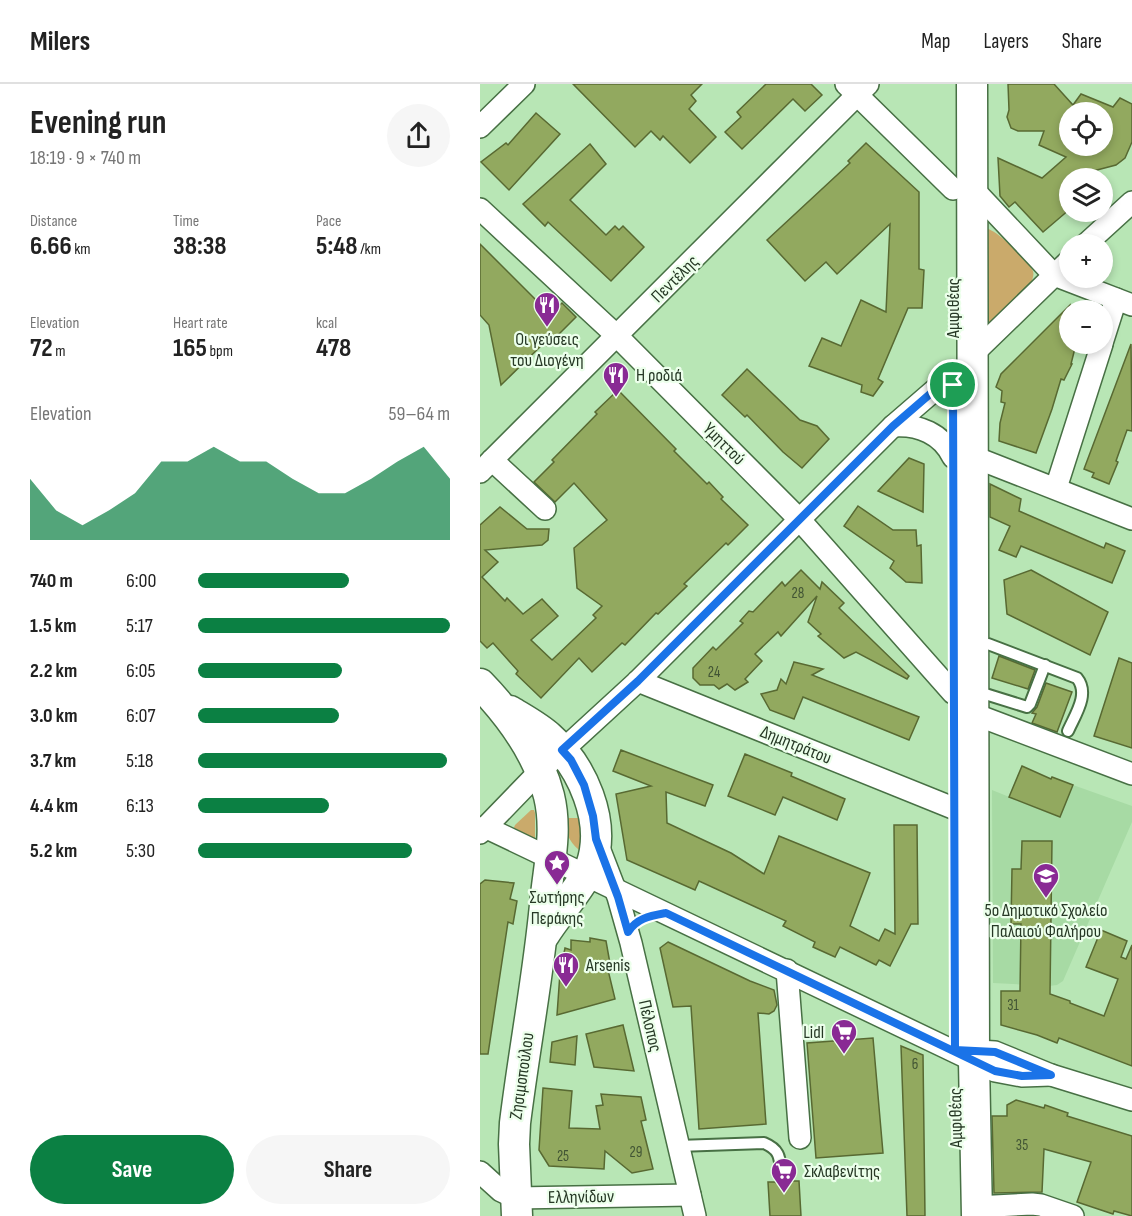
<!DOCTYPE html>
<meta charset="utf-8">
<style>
:root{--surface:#fff;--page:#f6f6f6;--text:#222;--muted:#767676;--line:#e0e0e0;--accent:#0b8043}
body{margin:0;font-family:"Sofia Sans Condensed",sans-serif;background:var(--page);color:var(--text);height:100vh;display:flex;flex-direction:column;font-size:22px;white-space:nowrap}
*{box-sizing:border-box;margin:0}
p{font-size:20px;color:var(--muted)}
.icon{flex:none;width:33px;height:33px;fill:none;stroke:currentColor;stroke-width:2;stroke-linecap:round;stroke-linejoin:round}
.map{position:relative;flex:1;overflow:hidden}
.drawer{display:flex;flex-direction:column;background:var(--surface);width:480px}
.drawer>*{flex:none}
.fabs{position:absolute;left:579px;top:18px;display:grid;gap:12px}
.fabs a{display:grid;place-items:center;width:54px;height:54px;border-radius:50%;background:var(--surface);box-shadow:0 3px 9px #0003;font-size:30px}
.pin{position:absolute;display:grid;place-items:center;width:51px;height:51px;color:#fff;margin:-26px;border:3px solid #fff;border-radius:50%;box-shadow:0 2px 6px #0007}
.round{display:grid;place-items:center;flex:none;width:63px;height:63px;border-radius:32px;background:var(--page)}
.overview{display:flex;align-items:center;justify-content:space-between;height:102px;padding:0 30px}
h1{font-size:33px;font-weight:700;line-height:45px}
.figures{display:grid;grid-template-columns:repeat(3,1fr);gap:9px;height:102px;padding:6px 30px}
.figures div{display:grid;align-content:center}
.figures b{font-size:26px;font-weight:700}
.figures small{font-size:16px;font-weight:400}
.figures p{font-size:16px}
.chart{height:168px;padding:12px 30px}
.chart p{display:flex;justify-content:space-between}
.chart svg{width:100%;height:108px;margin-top:6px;fill:var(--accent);opacity:.7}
.primary-button{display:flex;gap:12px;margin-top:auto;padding:12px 30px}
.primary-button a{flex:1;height:69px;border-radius:36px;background:var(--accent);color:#fff;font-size:24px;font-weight:700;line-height:69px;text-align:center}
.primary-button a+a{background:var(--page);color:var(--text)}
ul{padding:0 30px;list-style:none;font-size:20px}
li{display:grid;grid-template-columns:96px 72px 1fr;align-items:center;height:45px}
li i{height:15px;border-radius:8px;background:var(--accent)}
header{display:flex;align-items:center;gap:36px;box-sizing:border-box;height:84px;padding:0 30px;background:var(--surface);border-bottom:2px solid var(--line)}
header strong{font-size:28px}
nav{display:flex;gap:33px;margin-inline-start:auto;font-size:21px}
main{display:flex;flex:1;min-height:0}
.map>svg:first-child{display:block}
</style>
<header>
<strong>Milers</strong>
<nav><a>Map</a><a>Layers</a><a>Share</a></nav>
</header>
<main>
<section class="drawer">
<div class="overview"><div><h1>Evening run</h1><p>18:19 · 9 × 740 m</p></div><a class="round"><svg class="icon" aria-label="share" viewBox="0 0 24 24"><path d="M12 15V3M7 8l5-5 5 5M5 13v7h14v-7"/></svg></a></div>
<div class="figures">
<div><p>Distance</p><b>6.66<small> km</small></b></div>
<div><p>Time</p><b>38:38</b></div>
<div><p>Pace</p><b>5:48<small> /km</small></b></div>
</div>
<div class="figures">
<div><p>Elevation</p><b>72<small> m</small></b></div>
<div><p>Heart rate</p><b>165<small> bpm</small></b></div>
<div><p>kcal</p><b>478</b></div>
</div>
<div class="chart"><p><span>Elevation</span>59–64 m</p>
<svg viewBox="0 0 160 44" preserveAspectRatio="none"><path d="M0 44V19L10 32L20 38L30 32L40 25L50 12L60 12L70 6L80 12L90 12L100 19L110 25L120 25L130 19L140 12L150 6L160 19V44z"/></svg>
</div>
<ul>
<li><b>740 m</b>6:00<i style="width:60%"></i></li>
<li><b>1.5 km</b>5:17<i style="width:100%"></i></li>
<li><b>2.2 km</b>6:05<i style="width:57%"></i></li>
<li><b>3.0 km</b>6:07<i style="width:56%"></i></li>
<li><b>3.7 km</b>5:18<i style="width:99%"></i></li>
<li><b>4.4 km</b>6:13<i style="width:52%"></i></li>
<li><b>5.2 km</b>5:30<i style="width:85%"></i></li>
</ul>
<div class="primary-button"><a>Save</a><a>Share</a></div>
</section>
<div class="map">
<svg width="652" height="1132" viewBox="0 0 652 1132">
<rect width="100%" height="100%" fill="#b8e6b5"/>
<polygon fill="#a7daa4" points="593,701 652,722 652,738 583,897 577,901 569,902 513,899 512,706 579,733"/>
<g fill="#caaa6b">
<path d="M 505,144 C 516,145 548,176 553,187 C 554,191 553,192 552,197 L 517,234 L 510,238 L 506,237 Z"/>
<polygon points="51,726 54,726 55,729 55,757 33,746 35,741"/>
<path d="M 82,734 L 103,734 L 101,765 L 99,766 C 88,757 86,747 82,734 Z"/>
</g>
<g fill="#92a95f" stroke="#586932" stroke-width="1.5" fill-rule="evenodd">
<polygon points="93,0 222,0 211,11 216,17 209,25 236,53 210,79 183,52 180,56 171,47 155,63"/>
<polygon points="286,0 331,0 342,11 325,27 313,15 262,65 245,48 261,33 257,28"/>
<path d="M 528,0 L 574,0 L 593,21 L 601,10 L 633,23 L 640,14 L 652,20 L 652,58 L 645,74 L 636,81 L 590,93 L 590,125 L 563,148 L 535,118 L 529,123 L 520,112 L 518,74 L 562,94 L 586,73 L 559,61 L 564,47 L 538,47 L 531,44 L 527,33 L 529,26 ZM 590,28 L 622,28 L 622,62 L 590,62 Z"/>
<polygon points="56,29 80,50 29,106 1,78 26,59 28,61"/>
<polygon points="386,59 439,108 439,185 444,186 442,224 428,224 398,295 403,298 393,312 381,308 382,301 329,282 342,254 361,262 381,216 406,228 410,140 357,190 346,178 325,197 287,156 370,79 368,77"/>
<polygon points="110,60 126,80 90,116 126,151 135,142 139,146 143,142 164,163 131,197 68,138 65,142 43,120"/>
<polygon points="0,160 70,230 82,219 96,233 67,262 64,259 21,301 9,241 0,231"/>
<polygon points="590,221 590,260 596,260 591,280 592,280 584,296 581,295 572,325 556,369 519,357 520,339 525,319 521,318 522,307 516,303 521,290"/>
<polygon points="651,260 652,347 647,346 636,377 638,378 629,400 612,393 614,389 604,385"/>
<polygon points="267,285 320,336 337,342 349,355 322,384 303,368 267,331 265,333 242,311"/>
<polygon points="138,306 196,365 194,367 227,400 229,398 243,413 241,415 268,441 248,461 246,459 204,500 207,502 178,530 176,529 145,561 142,559 112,588 99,574 61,614 36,590 38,587 13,559 7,564 0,557 0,441 20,423 47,445 69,445 68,456 62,461 5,466 18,478 2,493 25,517 27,514 43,530 62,515 78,532 51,556 72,576 116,534 113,531 122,522 97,504 94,464 127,436 94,399 75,418 54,398 74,378 72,376 117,330 115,328"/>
<polygon points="429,374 444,380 443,428 398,407"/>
<polygon points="510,400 541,415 539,427 624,464 626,459 645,467 632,499 541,462 536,473 519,466 530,442 510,433"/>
<polygon points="378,422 413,446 436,446 437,462 441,461 442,499 426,498 410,484 414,477 364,442"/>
<polygon points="321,486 340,505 342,498 364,519 359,524 429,592 427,595 376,568 364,574 338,552 341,550 328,538 337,512 301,552 298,548 275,570 282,577 265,595 268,598 255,606 247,600 239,605 234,601 220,601 213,594 213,584 233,563 236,566 263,539 260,537 269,527 273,528 302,498 305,502"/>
<polygon points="551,486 628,528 610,571 527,530 524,496"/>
<polygon points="519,572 555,586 548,605 512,594"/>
<polygon points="639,574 652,579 652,664 614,652"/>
<polygon points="314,578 343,585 332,591 439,633 429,656 323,613 314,635 290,626 281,610 297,606 301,595 306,600"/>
<polygon points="566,599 592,608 577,648 552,639 556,630 552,629 557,623"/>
<polygon points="141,666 233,701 225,722 186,708 187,739 251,769 284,790 299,752 390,789 370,842 399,857 405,845 415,850 414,741 437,741 438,840 431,840 410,882 399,876 396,881 360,863 355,873 333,863 335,858 303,842 306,837 219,797 215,806 147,776 136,710 171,702 133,687"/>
<polygon points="265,670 312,689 311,692 365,715 357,736 303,713 295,731 248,712"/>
<polygon points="542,682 571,695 572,693 593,701 580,733 529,713"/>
<polygon points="542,757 572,757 570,910 590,917 590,919 624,932 638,895 606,883 621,846 647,857 641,873 646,875 652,861 652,982 579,954 577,959 557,951 521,941 521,907 540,907 541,840 531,840 532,785 541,785"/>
<polygon points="5,796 34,799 30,815 37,817 33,840 28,838 8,970 0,970 0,800"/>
<polygon points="110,854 126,857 131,885 128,886 135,915 77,931 80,889 85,864 91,866 91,856 110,858"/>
<polygon points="188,858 270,897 294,906 297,921 294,927 289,930 278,929 286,1040 219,1045 211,922 193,923 180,864"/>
<polygon points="143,941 154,987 114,983 106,950"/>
<polygon points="97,952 95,981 70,978 72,958"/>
<polygon points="393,954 403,1069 336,1074 327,959"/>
<polygon points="421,962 443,971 445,1132 427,1132"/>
<polygon points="63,1004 92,1007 89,1044 120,1045 116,1022 123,1021 121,1010 161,1013 166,1036 161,1037 173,1085 152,1089 125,1067 124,1085 69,1082 59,1066"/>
<polygon points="536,1016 564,1024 565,1021 588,1029 587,1032 652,1052 652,1132 634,1127 633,1130 597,1118 611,1078 564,1065 562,1108 514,1109 512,1032 527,1032 527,1021"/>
<polygon points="309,1097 319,1097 321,1132 290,1132 288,1098 295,1098 302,1102"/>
</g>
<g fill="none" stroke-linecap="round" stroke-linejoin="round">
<g stroke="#477044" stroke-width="14">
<g id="lane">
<path d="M 508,560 L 597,594 C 610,610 595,631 588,647"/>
<polyline points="502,609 547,623 550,620 565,581"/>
<path d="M 198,1062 L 284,1059 C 303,1067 299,1077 302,1095"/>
</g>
</g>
<g stroke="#477044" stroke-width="24">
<g id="street">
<polyline points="366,0 473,105"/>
<polyline points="0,43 44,0"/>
<polyline points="493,105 574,191 652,221"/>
<polyline points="0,125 137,252 319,435 473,609"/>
<polyline points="606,160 652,118"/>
<polyline points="622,259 636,215"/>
<polyline points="494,269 590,176"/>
<path d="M 413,342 C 439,340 462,350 473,373"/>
<polyline points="494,373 652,435"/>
<polyline points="12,376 65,425"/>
<polyline points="0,388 388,0"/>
<polyline points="576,404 622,260"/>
<polyline points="158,597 473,724"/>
<polyline points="494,630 652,690"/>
<polyline points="5,743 515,987 542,992 571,991"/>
<polyline points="0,749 61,686 158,597 413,342 457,304 473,301"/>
<polyline points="116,756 138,813 151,859 215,1132"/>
<polyline points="307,886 320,1054"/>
<polyline points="481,966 515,968 571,991 652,1016"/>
<polyline points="0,1088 21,1107 36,1114 210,1111"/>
<polyline points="496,1123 552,1120 561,1121 593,1132"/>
</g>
</g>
<g stroke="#477044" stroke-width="33">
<g id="secondary">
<polyline points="492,0 494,977 497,1132"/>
<path d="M 0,600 C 30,631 58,669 69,712 C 78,749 68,784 65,821 C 58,894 44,966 35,1039 L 34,1060 L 37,1132"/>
<path d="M 30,627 C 43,635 58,643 69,653 C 102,682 127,737 111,782 C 102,803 77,830 64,851"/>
</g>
</g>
<use href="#lane" stroke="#fff" stroke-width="10"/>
<use href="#street" stroke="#fff" stroke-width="21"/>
<use href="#secondary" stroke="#fff" stroke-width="30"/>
</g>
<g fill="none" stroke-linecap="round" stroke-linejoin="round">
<g stroke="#fff" stroke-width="12">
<path id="route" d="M 473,301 L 457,304 L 413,342 L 158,597 L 82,666 L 91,676 L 104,701 L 113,732 L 116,755 L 138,813 L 148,848 C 157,834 170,832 186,829 L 515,987 L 542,992 L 571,991 L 515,968 L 475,966 L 473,301"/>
</g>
<use href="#route" stroke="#1a73e8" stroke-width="8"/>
</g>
<defs>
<g id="restaurant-pin" transform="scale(1.35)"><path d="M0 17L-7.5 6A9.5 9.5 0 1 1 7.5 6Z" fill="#892a94" stroke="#ecffeb"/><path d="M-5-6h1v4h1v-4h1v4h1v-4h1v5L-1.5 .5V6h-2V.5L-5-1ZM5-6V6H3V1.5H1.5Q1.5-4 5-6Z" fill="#fff"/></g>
<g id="sight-pin" transform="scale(1.35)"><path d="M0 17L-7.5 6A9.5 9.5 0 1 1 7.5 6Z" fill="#892a94" stroke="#ecffeb"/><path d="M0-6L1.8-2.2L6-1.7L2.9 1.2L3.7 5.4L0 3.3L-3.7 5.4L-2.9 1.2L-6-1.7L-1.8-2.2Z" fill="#fff"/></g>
<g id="school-pin" transform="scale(1.35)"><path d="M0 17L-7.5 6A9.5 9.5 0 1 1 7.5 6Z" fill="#892a94" stroke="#ecffeb"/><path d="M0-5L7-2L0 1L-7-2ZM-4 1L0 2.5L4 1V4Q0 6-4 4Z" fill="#fff"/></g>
<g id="supermarket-pin" transform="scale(1.35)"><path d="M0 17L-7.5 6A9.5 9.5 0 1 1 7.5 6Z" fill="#892a94" stroke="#ecffeb"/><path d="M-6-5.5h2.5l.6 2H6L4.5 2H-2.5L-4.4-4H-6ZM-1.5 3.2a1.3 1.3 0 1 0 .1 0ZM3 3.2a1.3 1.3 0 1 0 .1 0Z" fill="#fff"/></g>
</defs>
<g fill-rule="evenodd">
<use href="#restaurant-pin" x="67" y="221"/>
<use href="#restaurant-pin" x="136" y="291"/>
<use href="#sight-pin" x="77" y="779"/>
<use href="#school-pin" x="566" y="792"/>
<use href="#restaurant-pin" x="86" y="881"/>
<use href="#supermarket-pin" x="364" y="948"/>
<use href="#supermarket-pin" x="304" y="1087"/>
</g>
<g text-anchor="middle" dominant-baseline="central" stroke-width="4.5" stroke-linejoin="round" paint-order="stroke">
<g font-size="15" fill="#415434">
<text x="318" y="509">28</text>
<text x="234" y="588">24</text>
<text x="533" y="921">31</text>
<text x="435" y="980">6</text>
<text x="542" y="1061">35</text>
<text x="156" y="1068">29</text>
<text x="83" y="1072">25</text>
</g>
<g font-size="18" fill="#263825" stroke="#ecffeb">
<text transform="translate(195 195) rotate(-45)">Πεντέλης</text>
<text transform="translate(473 224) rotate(-90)">Αμφιθέας</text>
<text transform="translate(244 360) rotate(45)">Υμηττού</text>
<text transform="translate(316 661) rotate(22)">Δημητράτου</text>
<text transform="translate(170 942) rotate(77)">Πέλοπος</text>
<text transform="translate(42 992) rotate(-82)">Ζησιμοπούλου</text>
<text transform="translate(476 1034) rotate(-91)">Αμφιθέας</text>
<text transform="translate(101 1113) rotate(-1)">Ελληνίδων</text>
</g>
<g font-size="18" fill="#263825" stroke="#ecffeb">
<text x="67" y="255">Οι γεύσεις<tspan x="67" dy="21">του Διογένη</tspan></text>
<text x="156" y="291" text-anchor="start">Η ροδιά</text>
<text x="77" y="813">Σωτήρης<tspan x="77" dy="21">Περάκης</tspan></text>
<text x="566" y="826">5ο Δημοτικό Σχολείο<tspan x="566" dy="21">Παλαιού Φαλήρου</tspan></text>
<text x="106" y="881" text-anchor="start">Arsenis</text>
<text x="344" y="948" text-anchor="end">Lidl</text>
<text x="324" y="1087" text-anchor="start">Σκλαβενίτης</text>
</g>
</g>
</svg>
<div class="fabs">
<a><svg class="icon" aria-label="locate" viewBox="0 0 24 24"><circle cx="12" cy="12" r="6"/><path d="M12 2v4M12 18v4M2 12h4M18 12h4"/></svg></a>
<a><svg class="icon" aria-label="layers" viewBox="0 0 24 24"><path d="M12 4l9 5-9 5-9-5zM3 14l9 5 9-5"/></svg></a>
<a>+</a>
<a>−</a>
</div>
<div class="pin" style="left:473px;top:301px;background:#1e9e55"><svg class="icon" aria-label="arrive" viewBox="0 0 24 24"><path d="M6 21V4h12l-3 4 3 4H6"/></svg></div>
</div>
</main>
